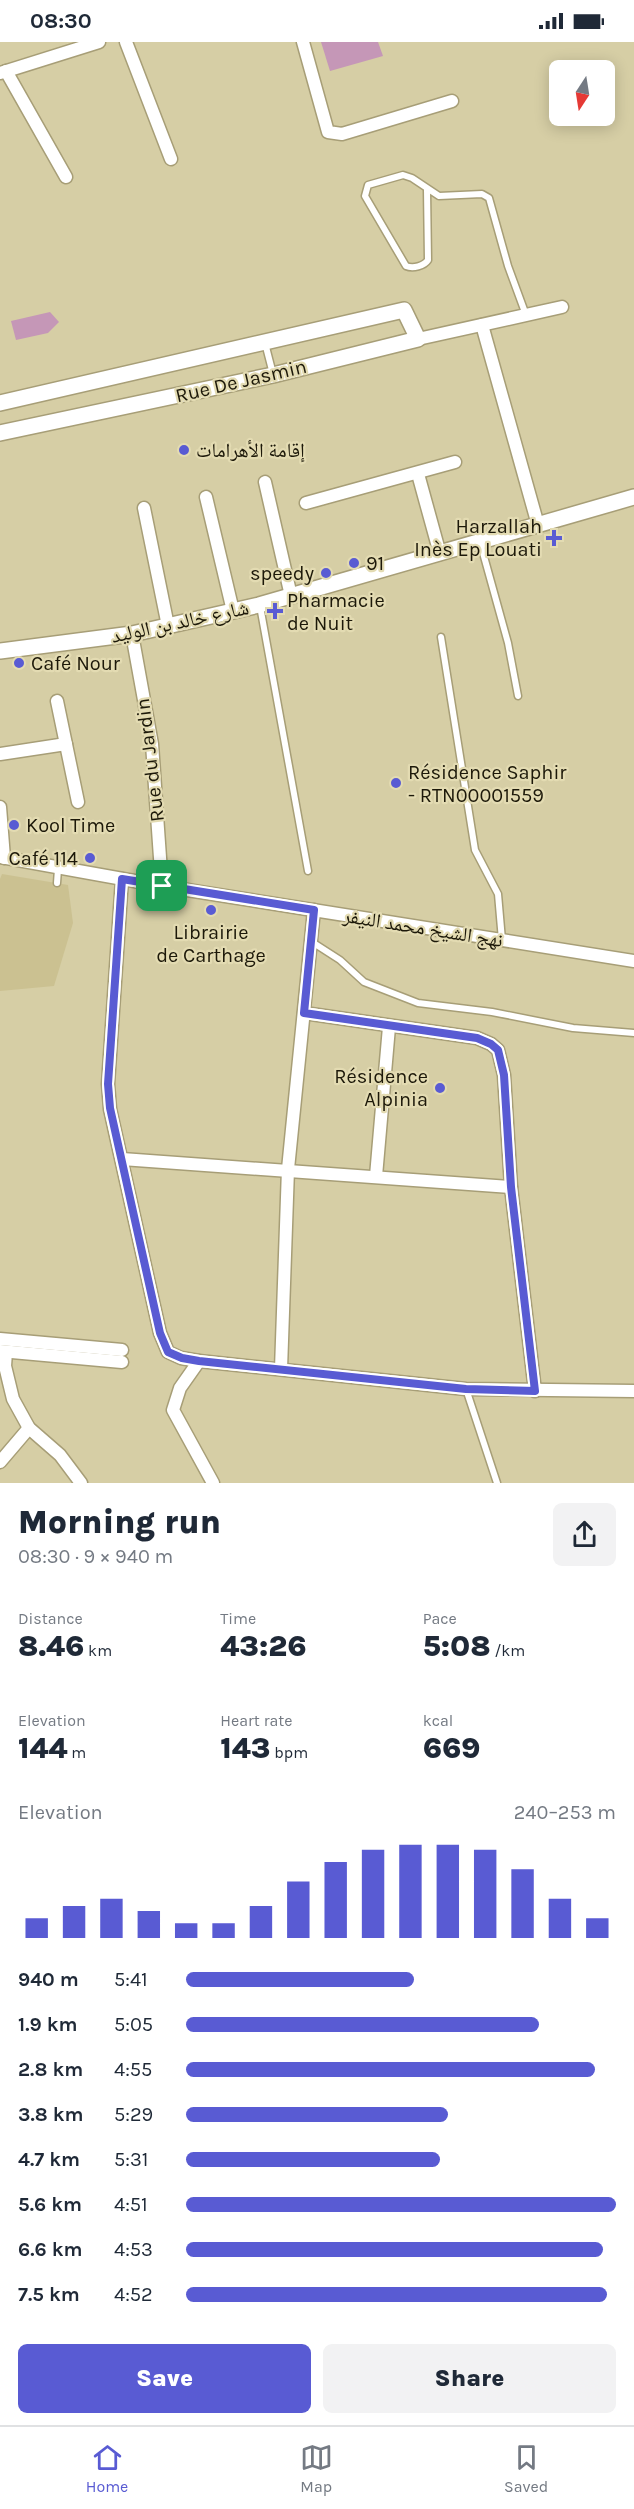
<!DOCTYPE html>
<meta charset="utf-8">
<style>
:root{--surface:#fff;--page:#f2f2f3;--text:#1f2937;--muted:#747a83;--line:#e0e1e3;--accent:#595bd3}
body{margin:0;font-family:Karla,"Noto Naskh Arabic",sans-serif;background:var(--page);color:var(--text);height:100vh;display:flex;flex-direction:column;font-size:22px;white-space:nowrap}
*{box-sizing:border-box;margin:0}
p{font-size:20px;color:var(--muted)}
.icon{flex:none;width:33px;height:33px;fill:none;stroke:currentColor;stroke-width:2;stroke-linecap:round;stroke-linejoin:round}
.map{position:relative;height:1441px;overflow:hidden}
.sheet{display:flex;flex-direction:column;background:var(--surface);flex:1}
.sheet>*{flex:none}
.needle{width:39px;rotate:192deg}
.fabs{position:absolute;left:549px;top:18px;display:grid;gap:12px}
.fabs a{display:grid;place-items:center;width:66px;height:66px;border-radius:9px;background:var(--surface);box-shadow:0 3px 15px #0003;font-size:30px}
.pin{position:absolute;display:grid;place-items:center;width:51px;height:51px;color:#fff;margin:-26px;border-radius:12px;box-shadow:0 3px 9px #0006}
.round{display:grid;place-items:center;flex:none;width:63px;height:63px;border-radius:9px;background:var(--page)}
.head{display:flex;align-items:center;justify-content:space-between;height:102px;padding:0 18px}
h1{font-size:33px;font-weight:800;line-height:45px}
.figures{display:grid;grid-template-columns:repeat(3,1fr);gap:9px;height:102px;padding:6px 18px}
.figures div{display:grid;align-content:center}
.figures b{font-size:30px;font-weight:800}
.figures small{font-size:16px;font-weight:400}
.figures p{font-size:16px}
.chart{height:168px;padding:12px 18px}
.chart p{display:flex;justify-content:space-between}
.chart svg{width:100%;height:108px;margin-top:6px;stroke:var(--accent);stroke-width:6}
.action{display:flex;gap:12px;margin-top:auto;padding:12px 18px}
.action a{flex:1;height:69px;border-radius:9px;background:var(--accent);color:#fff;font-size:24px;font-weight:800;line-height:69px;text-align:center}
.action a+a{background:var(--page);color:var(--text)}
ul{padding:0 18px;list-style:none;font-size:20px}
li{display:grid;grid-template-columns:96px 72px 1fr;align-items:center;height:45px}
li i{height:15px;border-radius:8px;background:var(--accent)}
.status{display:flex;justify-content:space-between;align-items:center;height:42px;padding:0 30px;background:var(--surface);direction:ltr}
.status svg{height:16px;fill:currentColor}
.tab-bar{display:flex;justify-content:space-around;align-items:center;height:84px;border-top:2px solid var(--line);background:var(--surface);font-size:16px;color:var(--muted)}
.tab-bar a{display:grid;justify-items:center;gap:3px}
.tab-bar .on{color:var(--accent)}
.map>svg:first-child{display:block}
</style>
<div class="status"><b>08:30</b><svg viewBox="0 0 49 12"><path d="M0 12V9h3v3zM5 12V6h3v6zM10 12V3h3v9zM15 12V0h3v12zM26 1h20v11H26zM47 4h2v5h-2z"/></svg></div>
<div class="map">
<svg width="634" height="1441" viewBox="0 0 634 1441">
<rect width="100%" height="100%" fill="#d6cea5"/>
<polygon fill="#cbc191" points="2,832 68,843 73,881 54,944 0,949 0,837"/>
<g fill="#c597b7">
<polygon points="321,0 378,0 383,14 330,29"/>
<polygon points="50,270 59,280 48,291 16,298 11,279"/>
</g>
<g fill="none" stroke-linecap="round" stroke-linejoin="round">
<g stroke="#a79e77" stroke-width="9">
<g id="service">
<path d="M 427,148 L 428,218 C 424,224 413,227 406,224 L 365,154 L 368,143 L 403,133 L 412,136 L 439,154 L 482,152 L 489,156 L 508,224 L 526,273"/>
<polyline points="265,301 273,332"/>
<polyline points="480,500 508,601 518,654"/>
<polyline points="260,564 308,829"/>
<polyline points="441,595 475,808 498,852 502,898"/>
<polyline points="57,841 58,827"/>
<polyline points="312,900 340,918 364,940 418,961 492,970 573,986 634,991"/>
<polyline points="466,1347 497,1441"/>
</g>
</g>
<g stroke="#a79e77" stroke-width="15">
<g id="minor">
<polyline points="126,0 171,117"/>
<polyline points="303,0 328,90 342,92 452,59"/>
<polyline points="6,29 66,135"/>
<polyline points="0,31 99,0"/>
<polyline points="482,283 538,483"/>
<polyline points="418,297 562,265"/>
<polyline points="418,432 440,512"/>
<polyline points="265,440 291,554"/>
<polyline points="206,455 233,569"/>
<polyline points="306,461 455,420"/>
<polyline points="144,466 168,584"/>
<polyline points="132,592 152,702 162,844"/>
<polyline points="57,659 78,760"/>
<polyline points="0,712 66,702"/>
<polyline points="0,765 4,816"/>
<polyline points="0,815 162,844 634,919"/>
<polyline points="122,837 108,1042 110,1067 160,1291 168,1310 181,1316 199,1319 466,1347 634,1349"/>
<polyline points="304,971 477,996 491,1002 498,1008 504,1033 511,1145 535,1349"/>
<polyline points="122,1117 511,1145"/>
<polyline points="376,1134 389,985"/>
<polyline points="0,1297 122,1308"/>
<polyline points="0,1309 122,1320"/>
<polyline points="6,1310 5,1324 13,1357 29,1386 60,1413 81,1441"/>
<polyline points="199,1319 180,1346 173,1368 213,1441"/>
<polyline points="281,1327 288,1127 314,868"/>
<polyline points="0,1420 29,1386"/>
</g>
</g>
<g stroke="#a79e77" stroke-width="18">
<g id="tertiary">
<polyline points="0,361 404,268 418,297 273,333 0,391"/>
<polyline points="0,609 132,592 259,563 634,455"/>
</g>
</g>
<use href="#service" stroke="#fff" stroke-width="6"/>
<use href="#minor" stroke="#fff" stroke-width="12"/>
<use href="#tertiary" stroke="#fff" stroke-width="15"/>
</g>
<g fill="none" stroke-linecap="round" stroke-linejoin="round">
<g stroke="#fff" stroke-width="12">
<polygon id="route" points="122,837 314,868 304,971 477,996 491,1002 498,1008 504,1033 511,1145 535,1349 466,1347 199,1319 182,1316 168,1310 160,1291 110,1066 108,1042"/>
</g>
<use href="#route" stroke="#595bd3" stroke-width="8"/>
</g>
<g fill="#595bd3" stroke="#e3dbb2" stroke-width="2">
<circle cx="184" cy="408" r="6"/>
<path d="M551 487h6v6h6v6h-6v6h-6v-6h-6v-6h6z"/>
<circle cx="354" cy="521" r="6"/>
<circle cx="326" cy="531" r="6"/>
<path d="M272 560h6v6h6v6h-6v6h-6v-6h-6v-6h6z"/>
<circle cx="19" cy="621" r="6"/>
<circle cx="396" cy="741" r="6"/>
<circle cx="14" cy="783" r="6"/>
<circle cx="90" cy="816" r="6"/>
<circle cx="211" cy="868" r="6"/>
<circle cx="440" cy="1046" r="6"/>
</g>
<g text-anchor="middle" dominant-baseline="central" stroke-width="4.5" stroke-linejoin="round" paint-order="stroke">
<g font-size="20" fill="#1c1809" stroke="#e3dbb2">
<text transform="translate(241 339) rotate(-13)">Rue De Jasmin</text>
<text transform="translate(180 580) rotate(-12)">شارع خالد بن الوليد</text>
<text transform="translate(150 718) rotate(-97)">Rue du Jardin</text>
<text transform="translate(423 886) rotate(9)">نهج الشيخ محمد النيفر</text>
</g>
<g font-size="20" fill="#1c1809" stroke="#e3dbb2" text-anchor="start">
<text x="196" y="408">إقامة الأهرامات</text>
<text x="542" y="484" text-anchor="end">Harzallah<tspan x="542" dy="23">Inès Ep Louati</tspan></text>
<text x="366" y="521">91</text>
<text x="314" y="531" text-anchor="end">speedy</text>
<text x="287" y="558">Pharmacie<tspan x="287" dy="23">de Nuit</tspan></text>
<text x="31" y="621">Café Nour</text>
<text x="408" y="730">Résidence Saphir<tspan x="408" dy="23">- RTN00001559</tspan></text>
<text x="26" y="783">Kool Time</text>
<text x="78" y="816" text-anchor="end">Café 114</text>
<text x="211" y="890" text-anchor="middle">Librairie<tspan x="211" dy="23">de Carthage</tspan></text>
<text x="428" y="1034" text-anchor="end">Résidence<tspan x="428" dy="23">Alpinia</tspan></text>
</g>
</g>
</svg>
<div class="fabs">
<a><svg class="needle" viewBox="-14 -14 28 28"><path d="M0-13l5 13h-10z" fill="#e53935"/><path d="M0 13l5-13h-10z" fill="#747a83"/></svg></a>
</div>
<div class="pin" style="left:162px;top:844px;background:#1e9e55"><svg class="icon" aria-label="arrive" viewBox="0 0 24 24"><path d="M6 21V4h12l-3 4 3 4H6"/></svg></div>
</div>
<section class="sheet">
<div class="head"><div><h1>Morning run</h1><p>08:30 · 9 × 940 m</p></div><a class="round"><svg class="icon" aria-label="share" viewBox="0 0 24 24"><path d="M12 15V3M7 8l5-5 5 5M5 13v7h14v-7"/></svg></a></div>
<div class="figures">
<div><p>Distance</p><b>8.46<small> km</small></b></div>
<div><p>Time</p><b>43:26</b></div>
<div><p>Pace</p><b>5:08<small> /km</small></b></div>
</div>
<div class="figures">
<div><p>Elevation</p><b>144<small> m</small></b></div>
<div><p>Heart rate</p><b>143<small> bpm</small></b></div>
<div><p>kcal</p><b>669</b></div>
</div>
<div class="chart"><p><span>Elevation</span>240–253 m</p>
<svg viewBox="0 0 160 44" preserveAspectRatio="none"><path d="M5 44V36M15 44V31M25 44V28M35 44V33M45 44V38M55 44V38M65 44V31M75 44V21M85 44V13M95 44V8M105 44V6M115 44V6M125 44V8M135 44V16M145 44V28M155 44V36"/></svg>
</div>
<ul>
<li><b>940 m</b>5:41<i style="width:53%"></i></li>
<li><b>1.9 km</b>5:05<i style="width:82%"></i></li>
<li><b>2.8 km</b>4:55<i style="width:95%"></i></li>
<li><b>3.8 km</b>5:29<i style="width:61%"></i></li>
<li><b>4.7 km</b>5:31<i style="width:59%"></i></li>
<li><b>5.6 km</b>4:51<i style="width:100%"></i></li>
<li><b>6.6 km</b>4:53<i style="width:97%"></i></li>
<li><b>7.5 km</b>4:52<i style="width:98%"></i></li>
</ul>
<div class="action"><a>Save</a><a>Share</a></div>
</section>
<nav class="tab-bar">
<a class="on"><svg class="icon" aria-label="home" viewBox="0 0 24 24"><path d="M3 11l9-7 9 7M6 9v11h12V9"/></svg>Home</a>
<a><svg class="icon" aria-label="map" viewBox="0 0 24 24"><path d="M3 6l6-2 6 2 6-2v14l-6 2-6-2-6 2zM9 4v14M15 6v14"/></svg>Map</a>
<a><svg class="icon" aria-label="saved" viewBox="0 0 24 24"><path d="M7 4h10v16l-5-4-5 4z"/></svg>Saved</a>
</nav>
